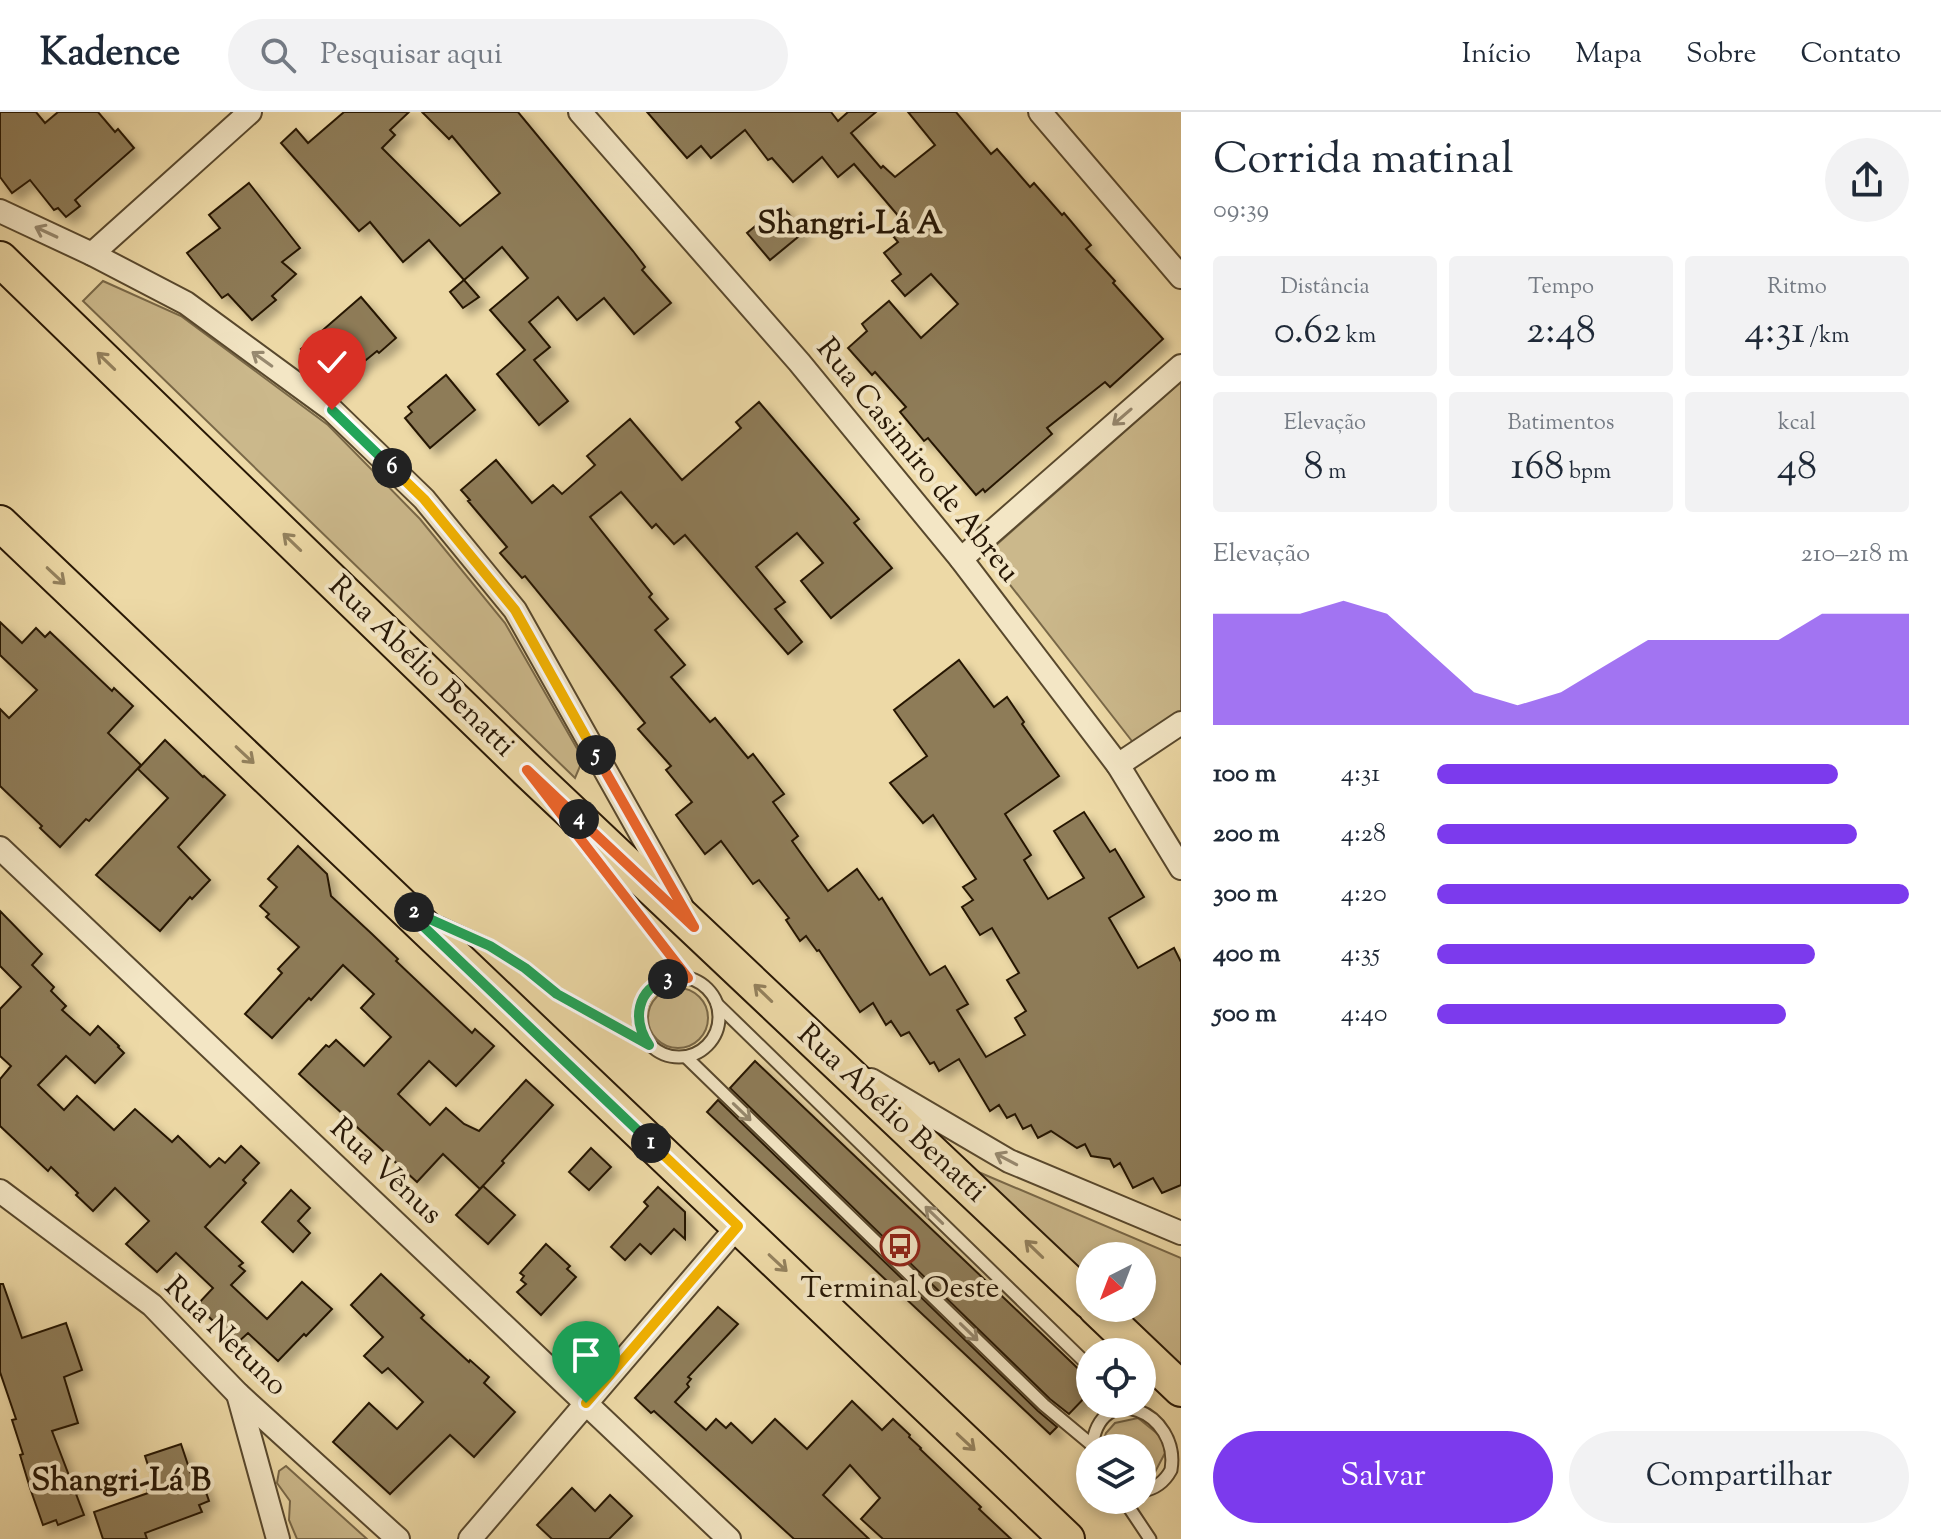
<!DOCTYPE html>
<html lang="pt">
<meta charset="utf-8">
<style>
:root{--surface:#fff;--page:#f2f2f3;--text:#1f2937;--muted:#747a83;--line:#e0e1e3;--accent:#7c3aed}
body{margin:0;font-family:"Sorts Mill Goudy",serif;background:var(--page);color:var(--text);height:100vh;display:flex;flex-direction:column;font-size:30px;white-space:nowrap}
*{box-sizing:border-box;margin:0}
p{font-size:26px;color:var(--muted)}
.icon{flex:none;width:44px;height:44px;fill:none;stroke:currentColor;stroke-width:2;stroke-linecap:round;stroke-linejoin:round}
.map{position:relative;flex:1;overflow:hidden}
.sheet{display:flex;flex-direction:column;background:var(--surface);width:760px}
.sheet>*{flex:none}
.needle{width:52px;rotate:222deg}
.controls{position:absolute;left:1076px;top:1130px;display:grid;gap:16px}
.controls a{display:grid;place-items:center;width:80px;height:80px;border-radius:50%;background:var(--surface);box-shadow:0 4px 12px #0003;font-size:40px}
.pin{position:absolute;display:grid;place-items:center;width:68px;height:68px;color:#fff;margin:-82px -34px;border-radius:50% 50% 50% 0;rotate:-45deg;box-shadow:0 0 8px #0007}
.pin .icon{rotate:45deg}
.km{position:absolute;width:40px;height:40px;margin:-20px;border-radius:50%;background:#222;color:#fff;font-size:22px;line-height:40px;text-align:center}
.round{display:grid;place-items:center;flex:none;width:84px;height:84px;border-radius:42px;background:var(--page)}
.overview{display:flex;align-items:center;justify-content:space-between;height:136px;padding:0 32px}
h1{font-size:44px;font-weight:600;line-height:60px}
.metrics{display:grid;grid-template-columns:repeat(3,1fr);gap:12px;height:136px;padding:8px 32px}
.metrics div{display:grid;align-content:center;border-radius:8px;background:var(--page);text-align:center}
.metrics b{font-size:40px;font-weight:600}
.metrics small{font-size:22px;font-weight:400}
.metrics p{font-size:22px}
.chart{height:224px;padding:16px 32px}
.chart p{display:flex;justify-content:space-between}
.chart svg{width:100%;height:144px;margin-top:8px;fill:var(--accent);opacity:.7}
.action{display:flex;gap:16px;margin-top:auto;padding:16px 32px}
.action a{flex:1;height:92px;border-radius:48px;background:var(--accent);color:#fff;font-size:32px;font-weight:600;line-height:92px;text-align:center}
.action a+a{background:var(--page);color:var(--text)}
ul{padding:0 32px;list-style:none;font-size:26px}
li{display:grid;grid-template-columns:128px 96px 1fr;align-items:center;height:60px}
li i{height:20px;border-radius:10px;background:var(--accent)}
header{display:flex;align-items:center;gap:48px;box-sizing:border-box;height:112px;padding:0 40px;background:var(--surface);border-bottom:2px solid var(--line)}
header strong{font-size:38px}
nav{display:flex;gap:44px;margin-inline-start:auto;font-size:28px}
.search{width:560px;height:72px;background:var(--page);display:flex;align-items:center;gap:20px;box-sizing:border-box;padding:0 28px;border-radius:44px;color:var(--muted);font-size:30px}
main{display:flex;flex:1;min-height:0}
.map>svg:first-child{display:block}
</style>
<header>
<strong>Kadence</strong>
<div class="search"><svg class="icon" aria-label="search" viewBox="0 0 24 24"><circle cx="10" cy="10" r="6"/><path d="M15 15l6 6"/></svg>Pesquisar aqui</div>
<nav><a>Início</a><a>Mapa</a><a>Sobre</a><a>Contato</a></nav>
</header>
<main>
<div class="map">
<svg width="1181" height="1427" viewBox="0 0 1181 1427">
<defs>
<filter id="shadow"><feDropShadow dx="7" dy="7" stdDeviation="4" flood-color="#0004"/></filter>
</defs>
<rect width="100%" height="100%" fill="#edd9a6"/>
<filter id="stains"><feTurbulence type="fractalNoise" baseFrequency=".0025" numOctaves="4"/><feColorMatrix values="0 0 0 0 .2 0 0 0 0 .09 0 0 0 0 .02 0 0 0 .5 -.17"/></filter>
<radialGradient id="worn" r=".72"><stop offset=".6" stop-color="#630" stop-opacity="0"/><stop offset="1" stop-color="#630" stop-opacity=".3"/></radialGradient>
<g fill="#cbb88b" stroke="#796848" stroke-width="2">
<polygon points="103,169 181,204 328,313 420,407 505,511 583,647 575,666 83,189"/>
<polygon points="1181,270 1181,602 1135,633 986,442"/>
<circle cx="678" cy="906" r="30"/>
<polygon points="969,1056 1181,1146 1181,1255 1118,1196 1142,1196 1142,1144 1090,1144 1090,1170"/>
<polygon points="1138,1306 1164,1327 1165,1341 1153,1364 1142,1367 1142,1336 1101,1335 1106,1321 1115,1311"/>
<polygon points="286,1354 367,1427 297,1427 289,1408 290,1389 277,1371 279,1359"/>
</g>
<g fill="#8e7c59" stroke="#271705" stroke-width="2" filter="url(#shadow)">
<polygon points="0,0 36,0 45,11 58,0 98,0 115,20 118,17 134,36 75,88 80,94 66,105 58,96 54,98 30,68 12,81 0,65"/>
<polygon points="344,0 409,0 390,18 395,23 382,36 460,114 500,81 452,24 449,27 422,0 518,0 633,139 645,155 642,158 671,191 634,222 604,186 577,208 558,185 529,210 550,235 534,248 568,289 539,313 497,262 525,238 490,198 528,166 502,135 464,168 429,128 403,150 370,110 359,119 281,31 296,17 308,31"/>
<polygon points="647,0 831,0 838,9 848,0 876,0 851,21 881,56 883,54 895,65 935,33 908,0 956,0 991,42 997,37 1030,75 1034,71 1062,103 1064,101 1091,133 1086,137 1115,169 1113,171 1163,227 1110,275 1105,270 1047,316 1052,322 985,380 983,377 976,383 928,326 924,329 900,300 906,295 875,260 872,263 848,236 867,219 862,212 889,189 921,226 958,192 931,162 905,184 892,169 901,162 884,141 898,130 893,124 906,113 872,73 854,52 838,65 822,45 793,70 772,46 768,48 745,18 711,46 701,34 687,46"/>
<polygon points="249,71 300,136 282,150 296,162 272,184 276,188 252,208 228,182 222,186 187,141 220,116 209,103"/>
<polygon points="781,93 804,120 770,148 747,121"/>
<polygon points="464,168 479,185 463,196 450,180"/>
<polygon points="361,185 396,226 379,241 377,239 339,270 319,247 314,251 301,237"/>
<polygon points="446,263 475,298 430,336 405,306 412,300 408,295"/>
<polygon points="759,290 859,407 854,411 892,456 831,506 801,469 823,451 797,421 756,455 785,490 775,497 802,530 788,542 685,423 674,432 656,412 652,416 621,380 590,405 652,482 649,485 668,507 655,518 685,553 671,565 710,610 715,606 748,646 753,642 784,682 773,690 798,724 792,729 828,779 857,757 879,788 882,786 930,863 945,854 968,892 957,898 986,945 1025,923 1015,906 1026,899 1007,868 1019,861 992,816 980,823 962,795 973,788 963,775 976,767 933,703 923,711 890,671 927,644 894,598 959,548 994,595 1007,585 1024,610 1022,612 1059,664 1005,702 1031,743 1024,748 1048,787 1084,766 1054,719 1084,700 1110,740 1115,737 1144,785 1109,806 1138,856 1174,836 1181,850 1181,1073 1162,1081 1153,1066 1133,1076 1120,1051 1114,1055 1110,1047 1091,1044 1085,1032 1077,1036 1051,1019 1038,1026 1031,1013 1023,1017 1015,1002 1007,1006 999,993 990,999 959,947 939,959 934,950 930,952 909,920 901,924 891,909 886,913 873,891 860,900 819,838 817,839 806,824 800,829 786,808 789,806 759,768 753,772 721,729 705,742 676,703 692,690 666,658 671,654 638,617 645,611 525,464 522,466 500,441 507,435 468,389 470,388 461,378 496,348 532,391 553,373 562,382 595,353 587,344 630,307 682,368 741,316 736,310"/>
<polygon points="0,510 22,531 36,516 45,525 50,520 112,579 114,576 133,594 108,621 141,653 89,709 86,707 60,735 40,716 42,714 0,674 0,597 9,606 37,578 0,543"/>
<polygon points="165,628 203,665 204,664 225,683 178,735 210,768 192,787 190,785 160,819 96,763 168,686 138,657"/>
<polygon points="298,734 327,762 331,784 372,822 398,847 396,849 472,921 475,917 494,934 456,974 429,949 398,982 430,1013 446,996 464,1012 479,1019 526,968 553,993 502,1049 504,1051 480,1077 443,1042 417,1070 299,962 326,933 329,935 336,928 364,954 391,925 361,896 374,882 343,853 311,888 309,886 272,926 245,902 282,861 278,857 299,835 266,805 269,802 260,794 277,775 268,767"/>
<polygon points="0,799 42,842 32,853 54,875 51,879 66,894 62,898 90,923 98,914 119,934 118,935 124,941 95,971 66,944 38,973 64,998 77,984 114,1018 135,997 172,1030 178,1024 210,1055 219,1046 225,1051 241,1034 259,1051 243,1068 246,1071 205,1115 243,1151 239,1154 245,1159 231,1173 267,1207 302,1170 332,1197 306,1224 304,1222 278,1249 248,1221 236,1232 197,1193 213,1176 176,1141 157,1160 126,1132 149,1109 115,1076 93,1099 76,1083 78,1081 51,1055 48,1059 0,1014 0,967 11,954 0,944 0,897 21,875 0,854"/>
<polygon points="755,949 1090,1268 1090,1280 1069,1302 1050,1287 730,976"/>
<polygon points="718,988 1038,1299 1057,1315 1050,1322 707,1000"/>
<polygon points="591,1036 611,1055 589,1078 569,1060"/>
<polygon points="483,1074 515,1103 488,1132 456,1103"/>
<polygon points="658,1075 685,1100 685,1127 674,1117 651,1142 640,1132 625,1148 611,1135 648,1094 644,1090"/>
<polygon points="291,1078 310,1096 298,1109 310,1121 293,1140 262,1110"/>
<polygon points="546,1132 570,1154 567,1157 576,1165 541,1203 517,1180 526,1172 521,1168 524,1164 520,1161"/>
<polygon points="381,1162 424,1203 421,1206 469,1250 470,1248 489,1265 484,1271 515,1300 474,1345 450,1323 390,1382 333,1330 369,1291 397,1317 423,1290 388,1256 382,1261 364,1244 383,1225 351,1193"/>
<polygon points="0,1172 3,1172 22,1226 66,1211 82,1258 64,1265 78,1311 52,1319 84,1403 58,1413 56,1408 43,1413 30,1376 20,1343 23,1342 12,1308 16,1307 0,1260"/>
<polygon points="718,1195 738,1212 688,1265 691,1267 687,1272 689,1275 675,1290 706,1318 716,1307 726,1316 731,1311 752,1331 775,1307 807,1337 852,1289 882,1318 893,1307 910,1323 909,1325 921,1336 920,1337 981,1395 979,1397 1011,1427 883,1427 861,1407 880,1386 850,1353 823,1383 869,1427 794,1427 654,1299 651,1301 635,1286"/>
<polygon points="181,1332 192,1365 200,1363 209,1389 199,1393 202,1400 145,1421 147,1427 103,1427 94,1400 148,1381 146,1374 154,1372 145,1344"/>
<polygon points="572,1376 595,1399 610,1383 632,1404 609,1427 552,1427 537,1413"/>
</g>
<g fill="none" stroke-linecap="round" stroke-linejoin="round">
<g stroke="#58482d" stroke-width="15">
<g id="service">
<polyline points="583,731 688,866"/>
<polyline points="440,811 490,834 525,856 557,882 649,933"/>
<circle cx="679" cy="905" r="40"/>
<polyline points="717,892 1090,1255"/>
<polyline points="686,945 1044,1293 1092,1333"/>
<path d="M 1092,1336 C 1099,1265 1181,1300 1171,1358 C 1165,1369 1155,1377 1142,1379"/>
<polyline points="1124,1388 1150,1427"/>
</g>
</g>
<g stroke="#58482d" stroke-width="26">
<g id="minor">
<polyline points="580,0 799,250 961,447 1118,653 1181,756"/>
<polyline points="1040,0 1181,165"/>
<polyline points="0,99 92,142 186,191 332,298 424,387 515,498 681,793"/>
<polyline points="92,142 250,0"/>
<polyline points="961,447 1181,254"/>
<polyline points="1118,653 1181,611"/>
<polyline points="0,736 729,1427"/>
<polyline points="871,968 1009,1049 1181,1121"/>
<polyline points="0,1079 152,1193 238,1282 398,1427"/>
<polyline points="238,1282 278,1427"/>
<polyline points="470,1427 738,1114"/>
</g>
</g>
<g stroke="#271705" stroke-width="38">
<g id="primary">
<polyline points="0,147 527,658 1090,1190"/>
<polyline points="0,411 1067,1427"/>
<polyline points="1096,1196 1181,1277"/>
</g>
</g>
<use href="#service" stroke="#f3e6c5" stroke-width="11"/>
<use href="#minor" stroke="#f3e6c5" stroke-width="22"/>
<use href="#primary" stroke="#edd9a6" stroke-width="34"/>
</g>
<defs><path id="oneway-shaft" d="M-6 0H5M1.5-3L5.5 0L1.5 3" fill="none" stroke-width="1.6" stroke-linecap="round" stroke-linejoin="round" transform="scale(2)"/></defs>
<g stroke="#97896f">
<use href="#oneway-shaft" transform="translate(46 120) rotate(-155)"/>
<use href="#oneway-shaft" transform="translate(262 247) rotate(-144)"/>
<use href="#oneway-shaft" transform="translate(1122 305) rotate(139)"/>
<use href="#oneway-shaft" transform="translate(742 1000) rotate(44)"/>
<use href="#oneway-shaft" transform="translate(1006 1047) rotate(-152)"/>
<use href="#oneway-shaft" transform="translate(934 1103) rotate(-136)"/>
<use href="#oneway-shaft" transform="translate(969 1220) rotate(44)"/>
</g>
<g stroke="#94825e">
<use href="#oneway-shaft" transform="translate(106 249) rotate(-136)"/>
<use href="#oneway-shaft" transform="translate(292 430) rotate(-136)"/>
<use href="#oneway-shaft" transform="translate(56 464) rotate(43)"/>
<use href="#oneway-shaft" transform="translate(245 643) rotate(43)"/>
<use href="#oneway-shaft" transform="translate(763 881) rotate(-136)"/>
<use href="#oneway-shaft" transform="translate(1034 1137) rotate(-136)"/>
<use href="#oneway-shaft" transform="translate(778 1151) rotate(43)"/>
<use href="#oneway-shaft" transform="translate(966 1330) rotate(43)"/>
</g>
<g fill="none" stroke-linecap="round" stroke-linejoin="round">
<g stroke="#fff" stroke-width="16">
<polyline id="split-1" points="586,1291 738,1114 651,1031"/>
</g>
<g stroke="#fff" stroke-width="16">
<polyline id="split-2" points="414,800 403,795 651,1031"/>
</g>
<g stroke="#fff" stroke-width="16">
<path id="split-3" d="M 414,800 L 490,834 L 525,856 L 557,882 L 649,933 C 632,908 636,877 668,867"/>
</g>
<g stroke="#fff" stroke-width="16">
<polyline id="split-4" points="579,707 527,658 688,866 676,865 668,867"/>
</g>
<g stroke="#fff" stroke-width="16">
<polyline id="split-5" points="579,707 694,815 596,643"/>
</g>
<g stroke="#fff" stroke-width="16">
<polyline id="split-6" points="392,356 424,387 515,498 596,643"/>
</g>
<g stroke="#fff" stroke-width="16">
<polyline id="split-7" points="332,298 392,356"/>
</g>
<use href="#split-1" stroke="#f5b400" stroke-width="10"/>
<use href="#split-2" stroke="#22a559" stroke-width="10"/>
<use href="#split-3" stroke="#22a559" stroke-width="10"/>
<use href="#split-4" stroke="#f0652b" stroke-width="10"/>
<use href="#split-5" stroke="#f0652b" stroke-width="10"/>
<use href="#split-6" stroke="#f5b400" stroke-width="10"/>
<use href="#split-7" stroke="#22a559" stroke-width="10"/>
</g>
<defs>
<g id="bus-ring" transform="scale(2)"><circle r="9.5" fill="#f3e6c5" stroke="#8f2418" stroke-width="1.5"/><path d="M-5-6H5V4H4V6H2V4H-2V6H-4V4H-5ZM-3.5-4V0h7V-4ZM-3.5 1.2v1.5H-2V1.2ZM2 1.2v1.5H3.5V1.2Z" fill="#8f2418"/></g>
</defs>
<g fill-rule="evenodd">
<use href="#bus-ring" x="900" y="1134"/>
</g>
<g text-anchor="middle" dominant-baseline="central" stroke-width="8" stroke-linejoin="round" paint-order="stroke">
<g font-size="30" fill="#271705" stroke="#f3e6c5">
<text transform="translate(917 349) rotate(51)">Rua Casimiro de Abreu</text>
<text transform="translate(421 555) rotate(44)">Rua Abélio Benatti</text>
<text transform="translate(891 1002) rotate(43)">Rua Abélio Benatti</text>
<text transform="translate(385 1060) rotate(43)">Rua Vênus</text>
<text transform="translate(225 1225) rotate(44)">Rua Netuno</text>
</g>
<g font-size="30" fill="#271705" stroke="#f3e6c5">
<text x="900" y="1177">Terminal Oeste</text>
</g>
<g font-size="32" font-weight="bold" fill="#271705" stroke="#f3e6c5">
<text x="850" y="113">Shangri-Lá A</text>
<text x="121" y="1370">Shangri-Lá B</text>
</g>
</g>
<rect width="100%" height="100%" filter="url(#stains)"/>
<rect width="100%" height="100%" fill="url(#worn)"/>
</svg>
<div class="controls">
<a><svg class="needle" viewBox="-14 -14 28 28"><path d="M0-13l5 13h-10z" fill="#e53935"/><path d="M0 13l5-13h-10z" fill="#747a83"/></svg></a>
<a><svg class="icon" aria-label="locate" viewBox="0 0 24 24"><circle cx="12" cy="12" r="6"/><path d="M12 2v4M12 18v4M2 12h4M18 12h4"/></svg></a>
<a><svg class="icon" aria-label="layers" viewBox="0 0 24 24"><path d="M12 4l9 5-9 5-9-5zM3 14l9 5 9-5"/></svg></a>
</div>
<div class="pin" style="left:586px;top:1291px;background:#1e9e55"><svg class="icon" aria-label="arrive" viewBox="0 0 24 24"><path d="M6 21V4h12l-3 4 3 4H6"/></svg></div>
<div class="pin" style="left:332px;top:298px;background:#d93025"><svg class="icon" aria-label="check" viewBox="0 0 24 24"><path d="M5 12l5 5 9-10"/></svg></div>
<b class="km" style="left:651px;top:1031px">1</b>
<b class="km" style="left:414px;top:800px">2</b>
<b class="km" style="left:668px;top:867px">3</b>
<b class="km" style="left:579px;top:707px">4</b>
<b class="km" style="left:596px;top:643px">5</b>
<b class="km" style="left:392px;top:356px">6</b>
</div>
<section class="sheet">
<div class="overview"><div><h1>Corrida matinal</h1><p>09:39</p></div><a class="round"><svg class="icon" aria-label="share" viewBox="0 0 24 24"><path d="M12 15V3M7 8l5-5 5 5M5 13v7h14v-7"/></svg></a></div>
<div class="metrics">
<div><p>Distância</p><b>0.62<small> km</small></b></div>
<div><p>Tempo</p><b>2:48</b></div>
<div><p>Ritmo</p><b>4:31<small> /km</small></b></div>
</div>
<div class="metrics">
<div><p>Elevação</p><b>8<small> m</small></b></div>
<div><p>Batimentos</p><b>168<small> bpm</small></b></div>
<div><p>kcal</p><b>48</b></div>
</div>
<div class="chart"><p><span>Elevação</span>210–218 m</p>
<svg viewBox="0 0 160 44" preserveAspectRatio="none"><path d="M0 44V10L10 10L20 10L30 6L40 10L50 22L60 34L70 38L80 34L90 26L100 18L110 18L120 18L130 18L140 10L150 10L160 10V44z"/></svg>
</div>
<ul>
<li><b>100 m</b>4:31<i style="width:85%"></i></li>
<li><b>200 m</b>4:28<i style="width:89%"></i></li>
<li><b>300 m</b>4:20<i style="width:100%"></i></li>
<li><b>400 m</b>4:35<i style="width:80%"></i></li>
<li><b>500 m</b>4:40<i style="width:74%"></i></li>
</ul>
<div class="action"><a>Salvar</a><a>Compartilhar</a></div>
</section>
</main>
